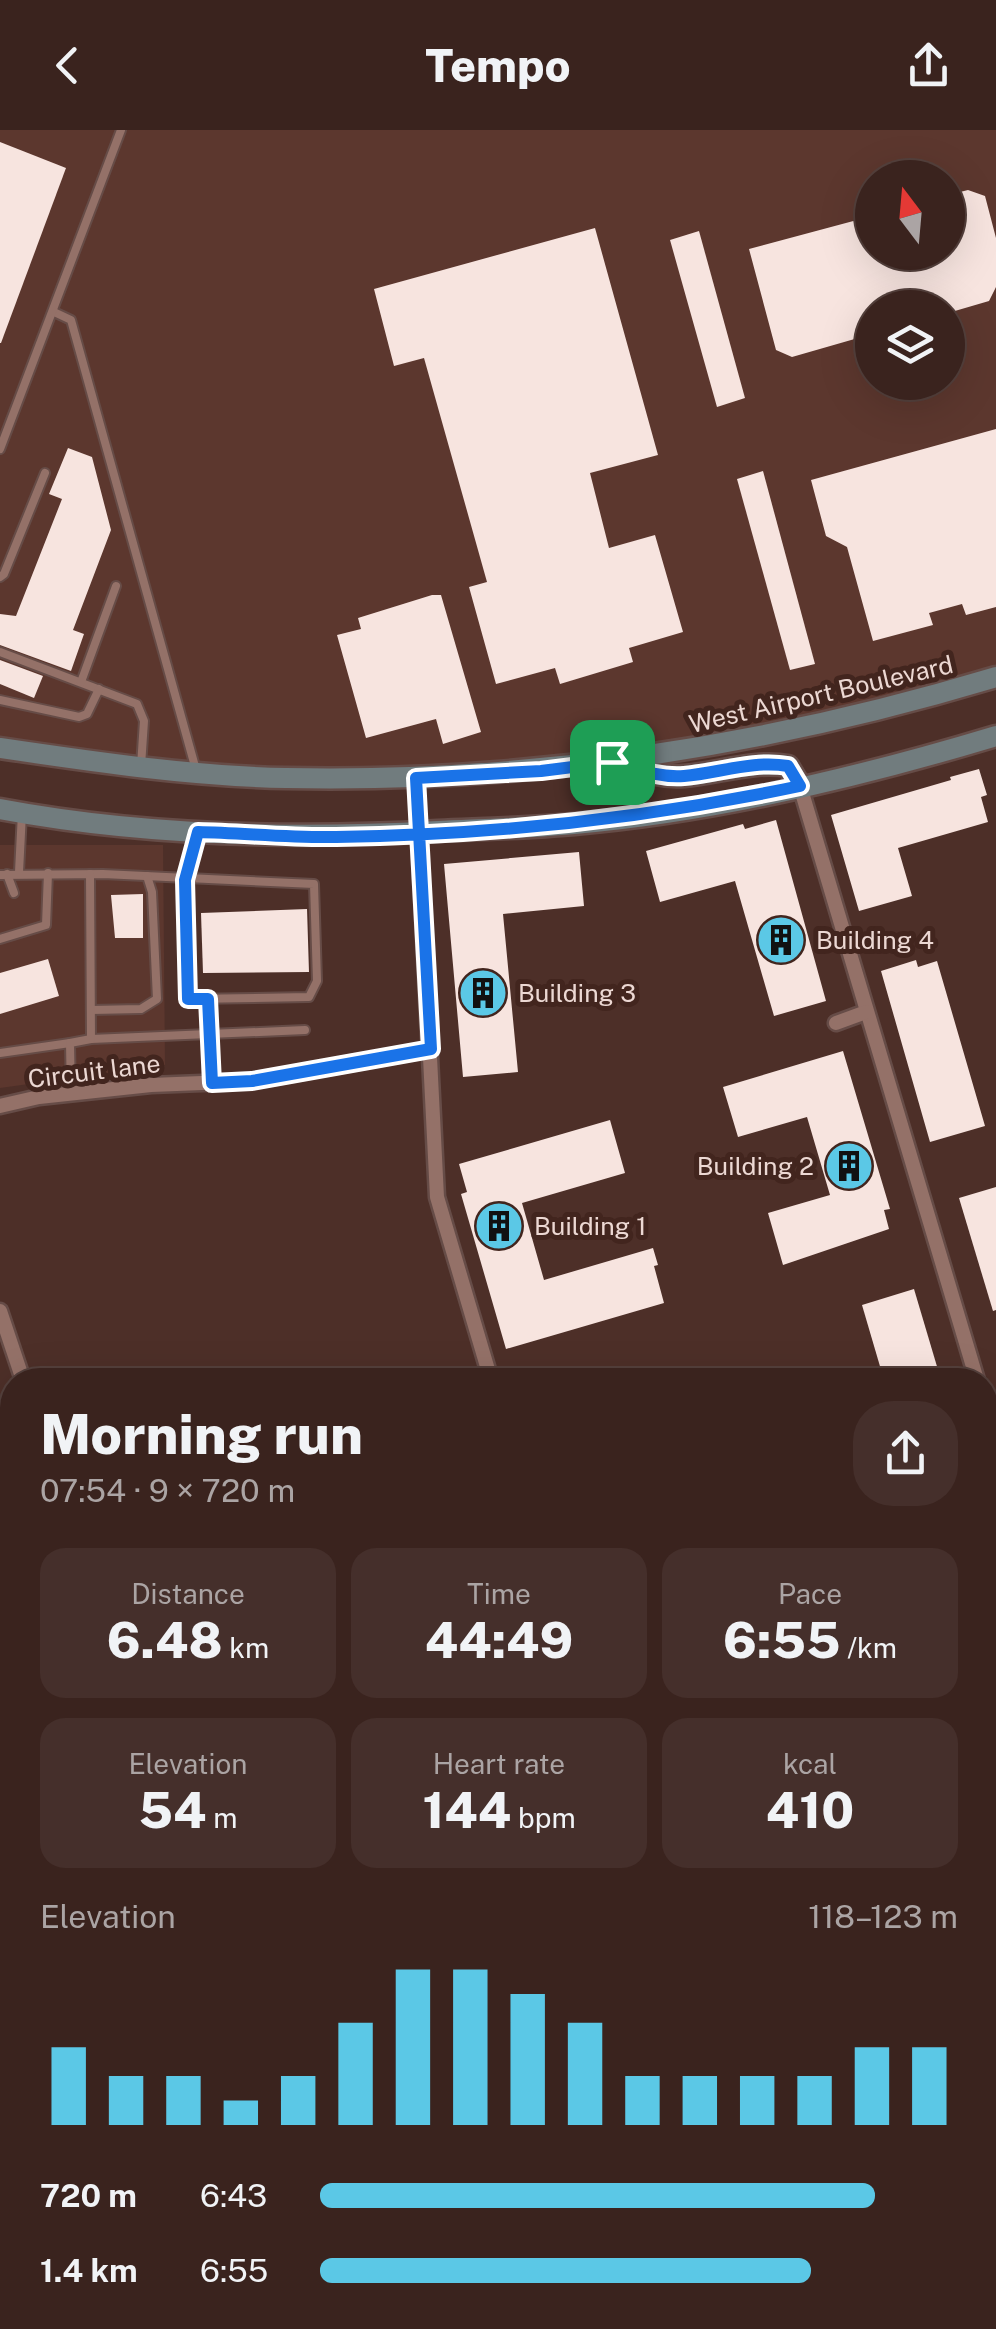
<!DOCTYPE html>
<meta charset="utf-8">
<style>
:root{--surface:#3a231e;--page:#452f2b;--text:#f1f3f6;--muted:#aba4a4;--line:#54403c;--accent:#5bc8e6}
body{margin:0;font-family:"Public Sans",sans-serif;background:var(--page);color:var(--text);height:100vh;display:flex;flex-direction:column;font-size:38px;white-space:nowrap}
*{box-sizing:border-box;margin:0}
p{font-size:32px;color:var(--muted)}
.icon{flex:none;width:55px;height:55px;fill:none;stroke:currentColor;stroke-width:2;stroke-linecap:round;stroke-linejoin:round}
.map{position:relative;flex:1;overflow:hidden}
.sheet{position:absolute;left:0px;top:1238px;width:998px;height:962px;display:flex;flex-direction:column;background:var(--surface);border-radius:40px 40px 0 0;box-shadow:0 10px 40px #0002,0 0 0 2px var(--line)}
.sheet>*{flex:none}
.needle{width:65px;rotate:344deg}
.fabs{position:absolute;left:855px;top:30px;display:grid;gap:20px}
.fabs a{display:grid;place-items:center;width:110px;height:110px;border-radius:50%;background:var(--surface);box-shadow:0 10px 40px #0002,0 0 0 2px var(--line);font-size:50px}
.pin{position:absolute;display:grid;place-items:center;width:85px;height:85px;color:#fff;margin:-42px;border-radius:20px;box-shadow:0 5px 15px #0006}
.round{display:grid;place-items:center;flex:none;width:105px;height:105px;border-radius:40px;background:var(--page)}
.overview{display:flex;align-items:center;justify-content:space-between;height:170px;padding:0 40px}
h1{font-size:55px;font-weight:800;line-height:75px}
.metrics{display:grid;grid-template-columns:repeat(3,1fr);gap:15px;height:170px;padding:10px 40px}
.metrics div{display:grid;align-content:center;border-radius:25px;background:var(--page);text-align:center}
.metrics b{font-size:50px;font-weight:800}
.metrics small{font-size:28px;font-weight:400}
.metrics p{font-size:28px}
.chart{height:280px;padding:20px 40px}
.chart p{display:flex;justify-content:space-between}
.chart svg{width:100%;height:180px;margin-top:10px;stroke:var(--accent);stroke-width:6}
ul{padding:0 40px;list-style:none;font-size:32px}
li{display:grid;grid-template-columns:160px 120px 1fr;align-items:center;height:75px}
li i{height:25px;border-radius:12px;background:var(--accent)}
header{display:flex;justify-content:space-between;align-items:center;height:130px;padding:0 40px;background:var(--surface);font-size:45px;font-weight:800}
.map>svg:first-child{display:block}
</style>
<header><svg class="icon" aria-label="back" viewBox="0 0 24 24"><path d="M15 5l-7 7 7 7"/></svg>Tempo<svg class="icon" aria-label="share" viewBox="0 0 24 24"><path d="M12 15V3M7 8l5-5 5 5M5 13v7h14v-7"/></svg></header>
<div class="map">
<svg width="996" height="2199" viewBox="0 0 996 2199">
<rect width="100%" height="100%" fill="#4d2f28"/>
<g fill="#5c372e" fill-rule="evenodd">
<path d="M 0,0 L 996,0 L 996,537 L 943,554 L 747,603 L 535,633 L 306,642 L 100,625 L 0,606 ZM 872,48 L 948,48 L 948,122 L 872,122 ZM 872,178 L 948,178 L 948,252 L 872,252 Z"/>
<polygon points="0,715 163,715 165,935 0,958"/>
</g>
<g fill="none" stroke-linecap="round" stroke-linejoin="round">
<g stroke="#485d62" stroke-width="5">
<polyline points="985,1812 996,1809"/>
<polyline points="0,2115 12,2111"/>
</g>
</g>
<g fill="#f7e4df">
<polygon points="0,12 66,38 1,213 0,213"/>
<polygon points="968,60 985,66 996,108 996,157 989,171 948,183 948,178 872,178 872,204 792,227 776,220 749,119 872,86 872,122 948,122 948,65"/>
<polygon points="595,98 658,325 590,343 609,418 655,405 683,502 629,518 633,532 560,554 555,538 496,554 469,457 487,452 424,228 394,236 374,159"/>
<polygon points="699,101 745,268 717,277 670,110"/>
<polygon points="996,299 996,477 966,485 962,474 929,483 933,495 873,511 847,417 826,406 811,350"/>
<polygon points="68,318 92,327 111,400 73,500 84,504 71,541 0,515 0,484 16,486 62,369 49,364"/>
<polygon points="763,341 815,534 790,540 737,349"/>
<polygon points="432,465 441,465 481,602 443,614 436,589 366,608 337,505 361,499 358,488"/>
<polygon points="0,530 43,546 34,568 0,554"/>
<polygon points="979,639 987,665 981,667 988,692 898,718 912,766 859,781 831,685 951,650 950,647"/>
<polygon points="776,690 826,871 774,886 735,751 660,772 646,721 743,694 745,699"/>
<polygon points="579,722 584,776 503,784 518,942 463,947 444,734"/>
<polygon points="143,764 143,808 115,808 111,765"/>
<polygon points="307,779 309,842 203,843 201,783"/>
<polygon points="48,829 59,866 0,884 0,843"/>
<polygon points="916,830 918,837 937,831 985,996 930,1012 881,841"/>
<polygon points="843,921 890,1079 884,1080 889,1099 783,1135 768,1083 830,1065 807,987 738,1007 723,957"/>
<polygon points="610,990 625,1043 522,1073 544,1150 653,1118 658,1135 654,1136 664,1173 506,1219 461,1064 467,1062 459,1034"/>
<polygon points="996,1057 996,1180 993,1181 959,1068"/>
<polygon points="914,1159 941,1250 884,1250 862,1175"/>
<polygon points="0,1397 12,1404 12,1418 0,1440"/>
</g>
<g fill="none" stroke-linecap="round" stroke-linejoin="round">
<g stroke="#664c47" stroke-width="12">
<g id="lane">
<polyline points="54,182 71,190 196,640"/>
<polyline points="0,319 121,0"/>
<polyline points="0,447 4,444 45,343"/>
<polyline points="0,522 137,574 144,591 141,636"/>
<polyline points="81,552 116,456"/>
<polyline points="0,570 79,587 87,584 99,559"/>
<polyline points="19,742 22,683"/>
<polyline points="7,744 14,763"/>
<polyline points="0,745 103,744 314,754 317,851 309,867 188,869 185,750 197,706"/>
<polyline points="0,809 46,795 48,743"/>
<polyline points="208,869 212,953"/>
<polyline points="91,880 141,879 157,869 152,762 147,746"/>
<polyline points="91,909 305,900"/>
<polyline points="0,923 70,913"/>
<polyline points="71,964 70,913 91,909 90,744"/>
<polyline points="985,2099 990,2102 996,2120"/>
<polyline points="985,2122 996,2139"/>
<polyline points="0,2168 12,2165"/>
<polyline points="74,2188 78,2199"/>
<polyline points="166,2188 169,2199"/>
<polyline points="208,2188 212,2199"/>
<polyline points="395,2188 399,2199"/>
<polyline points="800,2188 803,2199"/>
<polyline points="847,2188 851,2199"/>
<polyline points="894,2188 898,2199"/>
<polyline points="941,2188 945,2199"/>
<polyline points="753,2199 791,2188"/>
</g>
</g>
<g stroke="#664c47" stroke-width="19">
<g id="street">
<polyline points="416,648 437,1067 491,1250"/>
<polyline points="800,656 977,1250"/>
<polyline points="836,893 866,882"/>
<polyline points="0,976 39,967 151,955 253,951 431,919"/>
<polyline points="0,1181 23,1250"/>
<polyline points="985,1278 996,1314"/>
<polyline points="985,1339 996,1336"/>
<polyline points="0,1518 12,1504"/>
<polyline points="985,2076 996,2073"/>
<polyline points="584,2199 622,2188"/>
</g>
</g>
<g stroke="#664c47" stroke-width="25">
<g id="secondary">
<path d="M 0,618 C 95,632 190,646 286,648 C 529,653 764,617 996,547"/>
<path d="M 621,634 C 642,641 662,648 684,646 C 719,643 754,630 788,636 L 800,656"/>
<path d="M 0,679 C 143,706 293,709 438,701 C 483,699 529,698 574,694 C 716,682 860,647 996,606"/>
</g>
</g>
<use href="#lane" stroke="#947168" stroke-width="8"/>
<use href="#street" stroke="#947168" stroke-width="14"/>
<use href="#secondary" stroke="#717c7e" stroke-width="20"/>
</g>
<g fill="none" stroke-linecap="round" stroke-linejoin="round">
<g stroke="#fff" stroke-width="20">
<path id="route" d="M 612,632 L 541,641 L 416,648 L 431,919 L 252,951 L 212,953 L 208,869 L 188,869 L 185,750 L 198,702 C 244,703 291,708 336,707 C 492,705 648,688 800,656 L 788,636 C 753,630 719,643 684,646 C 659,648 636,639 612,632"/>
</g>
<use href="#route" stroke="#1a73e8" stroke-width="12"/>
</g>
<defs>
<g id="building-disc" transform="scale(2.5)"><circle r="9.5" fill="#5bc8e6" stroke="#42251e"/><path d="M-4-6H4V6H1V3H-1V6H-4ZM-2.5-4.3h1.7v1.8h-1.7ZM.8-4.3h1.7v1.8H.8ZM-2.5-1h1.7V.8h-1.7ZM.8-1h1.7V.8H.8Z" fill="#111"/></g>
</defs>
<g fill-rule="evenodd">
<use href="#building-disc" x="781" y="810"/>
<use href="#building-disc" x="483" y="863"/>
<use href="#building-disc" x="849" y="1036"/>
<use href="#building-disc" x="499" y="1096"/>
</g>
<g text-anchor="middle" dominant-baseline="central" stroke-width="10" stroke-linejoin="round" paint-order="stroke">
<g font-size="25" fill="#ecd8d3" stroke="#42251e">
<text transform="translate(821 564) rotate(-13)">West Airport Boulevard</text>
<text transform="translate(94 941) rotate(-7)">Circuit lane</text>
</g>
<g font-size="25" fill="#ecd8d3" stroke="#42251e" text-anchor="start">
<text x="816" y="810">Building 4</text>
<text x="518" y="863">Building 3</text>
<text x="814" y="1036" text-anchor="end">Building 2</text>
<text x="534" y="1096">Building 1</text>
</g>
</g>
</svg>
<div class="fabs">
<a><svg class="needle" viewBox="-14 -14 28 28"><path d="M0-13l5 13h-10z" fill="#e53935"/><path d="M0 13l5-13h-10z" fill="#aba4a4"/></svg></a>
<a><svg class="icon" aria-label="layers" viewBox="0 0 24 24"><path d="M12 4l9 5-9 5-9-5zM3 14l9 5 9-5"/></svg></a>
</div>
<div class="pin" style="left:612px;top:632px;background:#1e9e55"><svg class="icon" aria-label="arrive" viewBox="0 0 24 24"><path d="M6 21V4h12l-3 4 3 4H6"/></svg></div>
<section class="sheet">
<div class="overview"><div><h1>Morning run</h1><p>07:54 · 9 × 720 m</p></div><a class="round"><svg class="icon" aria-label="share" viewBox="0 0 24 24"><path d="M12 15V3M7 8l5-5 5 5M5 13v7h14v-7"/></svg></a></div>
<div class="metrics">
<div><p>Distance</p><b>6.48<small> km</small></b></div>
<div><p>Time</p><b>44:49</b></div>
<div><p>Pace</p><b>6:55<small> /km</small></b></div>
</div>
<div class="metrics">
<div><p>Elevation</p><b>54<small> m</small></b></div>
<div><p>Heart rate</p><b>144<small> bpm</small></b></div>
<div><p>kcal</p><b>410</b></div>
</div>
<div class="chart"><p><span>Elevation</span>118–123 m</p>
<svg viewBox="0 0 160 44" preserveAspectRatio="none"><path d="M5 44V25M15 44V32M25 44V32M35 44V38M45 44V32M55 44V19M65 44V6M75 44V6M85 44V12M95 44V19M105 44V32M115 44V32M125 44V32M135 44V32M145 44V25M155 44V25"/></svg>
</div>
<ul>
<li><b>720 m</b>6:43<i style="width:87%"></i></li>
<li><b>1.4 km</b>6:55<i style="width:77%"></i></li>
</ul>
</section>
</div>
